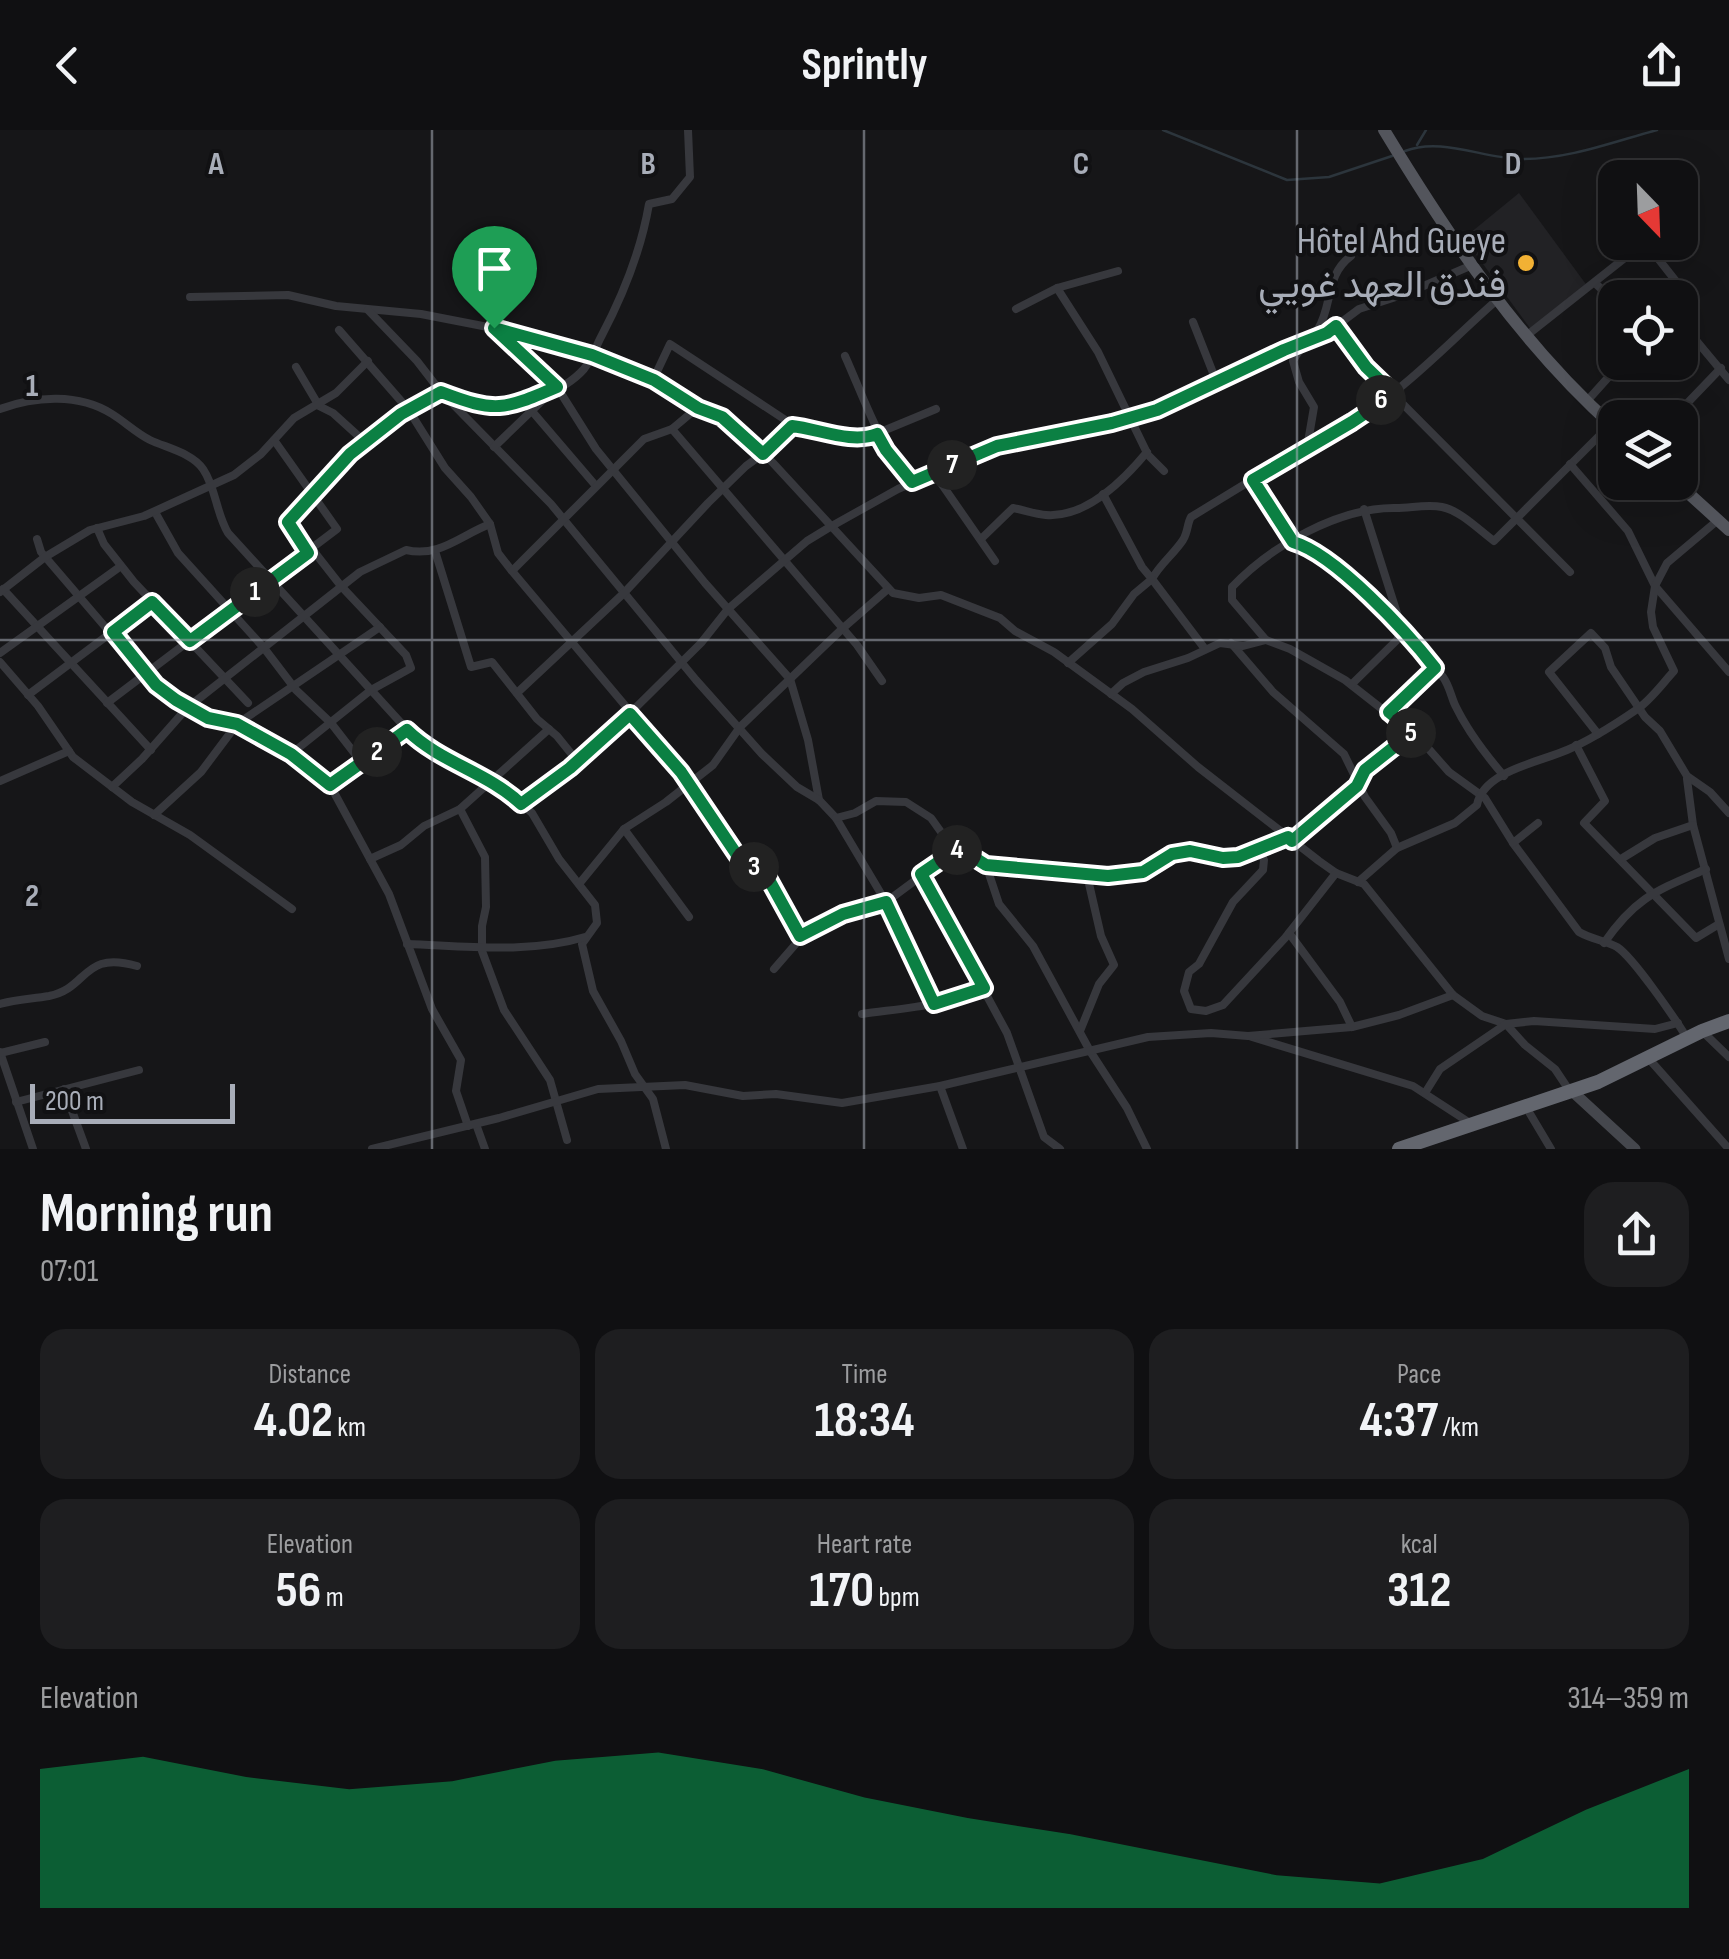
<!DOCTYPE html>
<meta charset="utf-8">
<style>
:root{--surface:#101012;--page:#1e1e20;--text:#f1f3f6;--muted:#9c9d9f;--line:#303032;--accent:#0b8043}
body{margin:0;font-family:"Sofia Sans Condensed",Vazirmatn,sans-serif;background:var(--page);color:var(--text);height:100vh;display:flex;flex-direction:column;font-size:38px;white-space:nowrap}
*{box-sizing:border-box;margin:0}
p{font-size:32px;color:var(--muted)}
.icon{flex:none;width:55px;height:55px;fill:none;stroke:currentColor;stroke-width:2;stroke-linecap:round;stroke-linejoin:round}
.map{position:relative;height:1019px;overflow:hidden}
.drawer{display:flex;flex-direction:column;background:var(--surface);flex:1}
.drawer>*{flex:none}
.needle{width:65px;rotate:157deg}
.tools{position:absolute;left:1598px;top:30px;display:grid;gap:20px}
.tools a{display:grid;place-items:center;width:100px;height:100px;border-radius:20px;background:var(--surface);box-shadow:0 10px 40px #0002,0 0 0 2px var(--line);font-size:50px}
.scale{position:absolute;left:30px;bottom:25px;width:205px;box-sizing:border-box;padding-left:10px;border:5px solid #a8adb8;border-top:0;font-size:28px;line-height:35px;white-space:nowrap;color:#a8adb8;-webkit-text-stroke:8px #111113;paint-order:stroke}
.pin{position:absolute;display:grid;place-items:center;width:85px;height:85px;color:#fff;margin:-102px -42px;border-radius:50% 50% 50% 0;rotate:-45deg;box-shadow:0 0 10px #0007}
.pin .icon{rotate:45deg}
.km{position:absolute;width:50px;height:50px;margin:-25px;border-radius:50%;background:#222;color:#fff;font-size:28px;line-height:50px;text-align:center}
.round{display:grid;place-items:center;flex:none;width:105px;height:105px;border-radius:30px;background:var(--page)}
.headline{display:flex;align-items:center;justify-content:space-between;height:170px;padding:0 40px}
h1{font-size:55px;font-weight:700;line-height:75px}
.figures{display:grid;grid-template-columns:repeat(3,1fr);gap:15px;height:170px;padding:10px 40px}
.figures div{display:grid;align-content:center;border-radius:25px;background:var(--page);text-align:center}
.figures b{font-size:50px;font-weight:700}
.figures small{font-size:28px;font-weight:400}
.figures p{font-size:28px}
.chart{height:280px;padding:20px 40px}
.chart p{display:flex;justify-content:space-between}
.chart svg{width:100%;height:180px;margin-top:10px;fill:var(--accent);opacity:.7}
header{display:flex;justify-content:space-between;align-items:center;height:130px;padding:0 40px;background:var(--surface);font-size:45px;font-weight:700}
.map>svg:first-child{display:block}
</style>
<header><svg class="icon" aria-label="back" viewBox="0 0 24 24"><path d="M15 5l-7 7 7 7"/></svg>Sprintly<svg class="icon" aria-label="share" viewBox="0 0 24 24"><path d="M12 15V3M7 8l5-5 5 5M5 13v7h14v-7"/></svg></header>
<div class="map">
<svg width="1729" height="1019" viewBox="0 0 1729 1019">
<rect width="100%" height="100%" fill="#161618"/>
<polygon fill="#222225" points="1519,63 1588,157 1532,201 1464,108"/>
<g fill="none" stroke-linecap="round" stroke-linejoin="round">
<g stroke="#2c353c" stroke-width="2.5">
<polyline points="1163,0 1287,50 1329,47 1392,26"/>
<polyline points="1417,15 1426,0"/>
<path d="M 1405,21 C 1441,7 1482,28 1520,29 C 1566,30 1613,12 1657,0"/>
</g>
<g stroke="#37383d" stroke-width="8">
<polyline points="1645,112 1690,169 1680,179"/>
<polyline points="1595,153 1615,172"/>
<polyline points="1057,158 1098,222 1148,325 1164,341"/>
<polyline points="190,167 288,165 336,176 421,184 493,198 557,257 596,319 705,453 790,549 808,610 819,670"/>
<polyline points="1016,179 1057,158 1118,141"/>
<polyline points="368,180 417,231 441,262 551,374 696,550 762,624 797,657 819,670 836,688 883,767 934,874"/>
<polyline points="1680,191 1729,250"/>
<polyline points="1193,192 1217,253"/>
<polyline points="1335,196 1366,237 1570,442"/>
<polyline points="493,198 592,225 653,250 697,278 722,287 738,298 773,333 893,463 919,468 941,465 1000,488 1015,501 1054,522 1132,579 1198,637 1319,731 1336,743 1364,754 1453,865 1482,886 1506,894 1525,915 1555,939 1569,960"/>
<polyline points="339,200 408,279 445,338 471,367 490,394 498,423 512,441 681,642 739,728 768,748 801,805"/>
<polyline points="1526,206 1645,112"/>
<path d="M 845,226 C 866,273 878,313 912,353"/>
<polyline points="296,237 319,276 333,283 365,312"/>
<polyline points="653,250 670,214 793,295 866,308 936,279"/>
<polyline points="1587,271 1622,232"/>
<path d="M 0,279 C 35,266 79,263 112,284 C 125,292 136,303 150,310 C 167,318 192,323 203,339 C 216,358 216,383 228,403 L 402,594 L 430,620 L 507,661 L 532,683 L 559,729 L 595,775 L 597,793 L 582,814 L 593,861 L 621,911 L 635,944 L 653,969 L 666,1019"/>
<polyline points="531,280 596,356"/>
<polyline points="1673,288 1721,238"/>
<path d="M 1611,294 L 1494,411 C 1479,400 1461,381 1442,377 C 1427,374 1411,378 1396,378 C 1339,377 1271,416 1232,457 L 1232,470 L 1266,510 L 1290,519 L 1345,550 L 1419,608 L 1449,642 L 1485,668 L 1513,713 L 1579,802 C 1591,809 1606,811 1617,817 C 1633,827 1676,890 1687,908"/>
<polyline points="672,299 857,515 882,551"/>
<polyline points="494,317 550,263"/>
<path d="M 1307,318 L 1314,277 L 1299,252 L 1293,231 C 1301,215 1310,211 1318,199 C 1333,175 1325,145 1351,126"/>
<polyline points="1570,334 1628,401 1655,456 1729,542"/>
<polyline points="934,343 995,431"/>
<path d="M 1253,350 L 1293,412 C 1338,425 1413,508 1443,547 C 1449,555 1451,566 1455,575 C 1468,602 1485,624 1504,646"/>
<polyline points="155,382 178,423 264,518 296,560 331,593 362,633"/>
<polyline points="97,398 104,414 134,452 248,573"/>
<polyline points="37,409 41,422 155,555 192,581 237,594 291,624 330,655 389,764 432,879 461,930 456,961 468,996"/>
<path d="M 981,409 L 1013,378 C 1024,380 1035,384 1046,385 C 1086,388 1123,351 1147,322"/>
<polyline points="435,421 471,537 492,532 537,589 557,606 578,632"/>
<path d="M 308,423 L 288,392 L 351,324 L 401,284 L 441,262 C 454,268 470,276 485,277 C 515,279 563,263 584,239 C 592,229 596,216 602,205 C 624,163 641,121 649,74 L 672,69 L 690,47 L 688,0"/>
<polyline points="512,441 644,309 672,299 697,278"/>
<polyline points="3,459 151,620"/>
<polyline points="0,462 45,427 90,400 144,386 234,345 261,324 294,288 336,263 368,231"/>
<polyline points="1231,513 1273,562 1344,624 1365,667 1391,703 1397,718"/>
<path d="M 1205,519 L 1152,449 C 1160,434 1173,425 1183,410 C 1188,402 1187,394 1191,387 L 1330,302 C 1395,273 1444,216 1497,170"/>
<polyline points="0,523 121,436"/>
<polyline points="0,532 38,576 73,627 132,672 190,705 292,779"/>
<polyline points="1068,533 1112,494 1134,464 1152,449 1142,437 1103,364"/>
<polyline points="1352,554 1397,510 1402,499 1364,379"/>
<polyline points="517,563 624,463 708,373 746,336 775,315 793,295"/>
<polyline points="1111,564 1123,553 1144,542 1188,528 1220,513 1243,516 1266,510"/>
<polyline points="28,565 152,472"/>
<polyline points="107,573 337,399 274,310"/>
<polyline points="1389,582 1435,539"/>
<polyline points="1598,604 1549,542 1591,503 1605,518 1611,537 1645,587 1660,601 1687,646 1710,662 1729,683"/>
<polyline points="1576,615 1605,671 1584,693 1696,808 1719,794"/>
<polyline points="291,624 371,560 411,538 406,525 341,456 312,419"/>
<polyline points="1687,649 1693,695 1729,829"/>
<polyline points="0,651 69,621"/>
<polyline points="330,655 407,599"/>
<path d="M 112,657 L 142,629 L 187,578 L 360,442 L 406,420 C 439,428 461,405 490,394"/>
<polyline points="521,674 604,609 701,513 728,479 807,411 830,397 898,359 997,316 1112,293 1157,280 1327,203 1359,179 1405,164 1470,136"/>
<polyline points="460,679 485,727 486,777 482,796 482,821 504,880 550,950 567,1010"/>
<polyline points="154,685 201,642 237,594 380,497"/>
<polyline points="836,688 855,683 876,671 906,672 931,688 946,709 986,735 999,774 1033,816 1090,921 1127,978 1147,1019"/>
<polyline points="624,699 689,787"/>
<polyline points="1293,711 1357,655 1365,640 1413,602"/>
<polyline points="1513,713 1538,693"/>
<polyline points="1259,718 1264,730 1263,740 1233,772 1199,834 1189,842 1184,861 1191,879 1206,881 1223,875 1285,808 1336,743"/>
<polyline points="370,729 401,715 424,696 460,679 549,599"/>
<polyline points="1621,729 1655,708 1693,695"/>
<path d="M 986,735 C 1031,741 1081,751 1126,745 C 1150,742 1167,720 1191,721 C 1201,721 1211,727 1222,728 C 1242,729 1269,716 1288,707"/>
<polyline points="921,744 1007,903 1044,1007 1060,1019"/>
<path d="M 1358,752 L 1397,718 L 1455,693 L 1477,675 C 1483,641 1540,632 1567,620 C 1591,610 1614,595 1636,580 C 1650,571 1662,554 1674,541 L 1653,497 L 1651,482 L 1655,456 L 1667,433 L 1718,390"/>
<polyline points="579,754 624,699 666,672 713,635 740,597 842,499 888,459"/>
<polyline points="1289,803 1340,872 1352,897"/>
<path d="M 1604,813 C 1636,767 1656,761 1706,739"/>
<path d="M 407,814 C 464,816 529,824 585,807"/>
<polyline points="774,839 807,801 853,780 886,772 959,718"/>
<path d="M 0,874 C 17,869 32,869 49,866 C 89,858 82,820 137,836"/>
<path d="M 862,884 C 904,878 945,876 984,858"/>
<polyline points="1080,901 1099,854 1114,835 1101,806 1087,745"/>
<polyline points="1703,902 1729,927"/>
<polyline points="1252,907 1413,956 1470,993"/>
<polyline points="0,922 33,1019"/>
<polyline points="0,923 45,912"/>
<polyline points="1649,929 1729,1019"/>
<polyline points="940,956 963,1019"/>
<polyline points="64,959 86,1019"/>
<polyline points="1425,963 1440,939 1506,894 1534,891 1655,899 1678,893"/>
<polyline points="16,972 139,940"/>
<polyline points="1526,977 1551,1019"/>
<polyline points="476,994 485,1019"/>
<polyline points="372,1019 499,988 598,959 685,955 743,966 776,964 842,973 940,956 1148,907 1211,903 1248,906 1352,897 1399,885 1453,865"/>
</g>
<polyline stroke="#45474d" stroke-width="11" points="1573,962 1635,1019"/>
<g stroke="#53555c" stroke-width="12">
<path d="M 1384,0 C 1450,109 1520,213 1615,298"/>
<polyline points="1676,352 1729,400"/>
</g>
<polyline stroke="#63666e" stroke-width="14" points="1399,1019 1598,952 1702,901 1729,891"/>
</g>
<g fill="none" stroke-linecap="round" stroke-linejoin="round">
<g stroke="#fff" stroke-width="20">
<path id="route" d="M 1336,196 L 1366,237 L 1394,264 L 1352,292 L 1253,350 L 1293,412 C 1335,424 1407,502 1435,538 L 1389,582 L 1413,602 L 1365,640 L 1357,656 L 1292,711 L 1288,707 L 1238,727 L 1223,728 L 1190,721 L 1172,724 L 1143,742 L 1108,746 L 986,735 L 959,718 L 921,744 L 984,858 L 934,874 L 886,772 L 843,784 L 800,806 L 768,748 L 739,728 L 681,642 L 630,584 L 570,638 L 521,674 C 487,642 441,633 407,600 L 330,655 L 291,624 L 237,594 L 208,588 L 176,570 L 156,555 L 113,502 L 152,472 L 190,511 L 308,423 L 288,392 L 350,324 L 401,284 L 441,262 C 496,283 503,280 557,257 L 494,198 L 592,225 L 654,250 L 698,278 L 722,287 L 763,324 L 792,296 C 819,299 852,314 877,304 L 886,320 L 912,352 L 997,316 L 1112,293 L 1157,280 L 1284,220 L 1327,203 Z"/>
</g>
<use href="#route" stroke="#0b8043" stroke-width="12"/>
</g>
<path fill="none" stroke="#a8adb8" stroke-width="2.5" stroke-opacity="0.55" d="M 432,0 L 432,1019M 864,0 L 864,1019M 1297,0 L 1297,1019M 0,510 L 1729,510"/>
<circle fill="#f2b134" stroke="#111113" stroke-width="4" cx="1526" cy="133" r="10"/>
<g text-anchor="middle" dominant-baseline="central" stroke-width="8" stroke-linejoin="round" paint-order="stroke">
<g font-size="38" fill="#a8adb8" stroke="#111113" text-anchor="end">
<text x="1506" y="111">Hôtel Ahd Gueye<tspan x="1506" dy="44">فندق العهد غويي</tspan></text>
</g>
</g>
<g font-size="32" text-anchor="middle" font-weight="bold" fill="#a8adb8" stroke="#111113" stroke-width="8" stroke-linejoin="round" paint-order="stroke">
<text x="216" y="44">A</text>
<text x="648" y="44">B</text>
<text x="1081" y="44">C</text>
<text x="1513" y="44">D</text>
<text x="32" y="266">1</text>
<text x="32" y="776">2</text>
</g>
</svg>
<div class="tools">
<a><svg class="needle" viewBox="-14 -14 28 28"><path d="M0-13l5 13h-10z" fill="#e53935"/><path d="M0 13l5-13h-10z" fill="#9c9d9f"/></svg></a>
<a><svg class="icon" aria-label="locate" viewBox="0 0 24 24"><circle cx="12" cy="12" r="6"/><path d="M12 2v4M12 18v4M2 12h4M18 12h4"/></svg></a>
<a><svg class="icon" aria-label="layers" viewBox="0 0 24 24"><path d="M12 4l9 5-9 5-9-5zM3 14l9 5 9-5"/></svg></a>
</div>
<div class="scale">200 m</div>
<div class="pin" style="left:494px;top:198px;background:#1e9e55"><svg class="icon" aria-label="arrive" viewBox="0 0 24 24"><path d="M6 21V4h12l-3 4 3 4H6"/></svg></div>
<b class="km" style="left:255px;top:462px">1</b>
<b class="km" style="left:377px;top:622px">2</b>
<b class="km" style="left:754px;top:737px">3</b>
<b class="km" style="left:957px;top:720px">4</b>
<b class="km" style="left:1411px;top:603px">5</b>
<b class="km" style="left:1381px;top:270px">6</b>
<b class="km" style="left:952px;top:335px">7</b>
</div>
<section class="drawer">
<div class="headline"><div><h1>Morning run</h1><p>07:01</p></div><a class="round"><svg class="icon" aria-label="share" viewBox="0 0 24 24"><path d="M12 15V3M7 8l5-5 5 5M5 13v7h14v-7"/></svg></a></div>
<div class="figures">
<div><p>Distance</p><b>4.02<small> km</small></b></div>
<div><p>Time</p><b>18:34</b></div>
<div><p>Pace</p><b>4:37<small> /km</small></b></div>
</div>
<div class="figures">
<div><p>Elevation</p><b>56<small> m</small></b></div>
<div><p>Heart rate</p><b>170<small> bpm</small></b></div>
<div><p>kcal</p><b>312</b></div>
</div>
<div class="chart"><p><span>Elevation</span>314–359 m</p>
<svg viewBox="0 0 160 44" preserveAspectRatio="none"><path d="M0 44V10L10 7L20 12L30 15L40 13L50 8L60 6L70 10L80 17L90 22L100 26L110 31L120 36L130 38L140 32L150 20L160 10V44z"/></svg>
</div>
</section>
